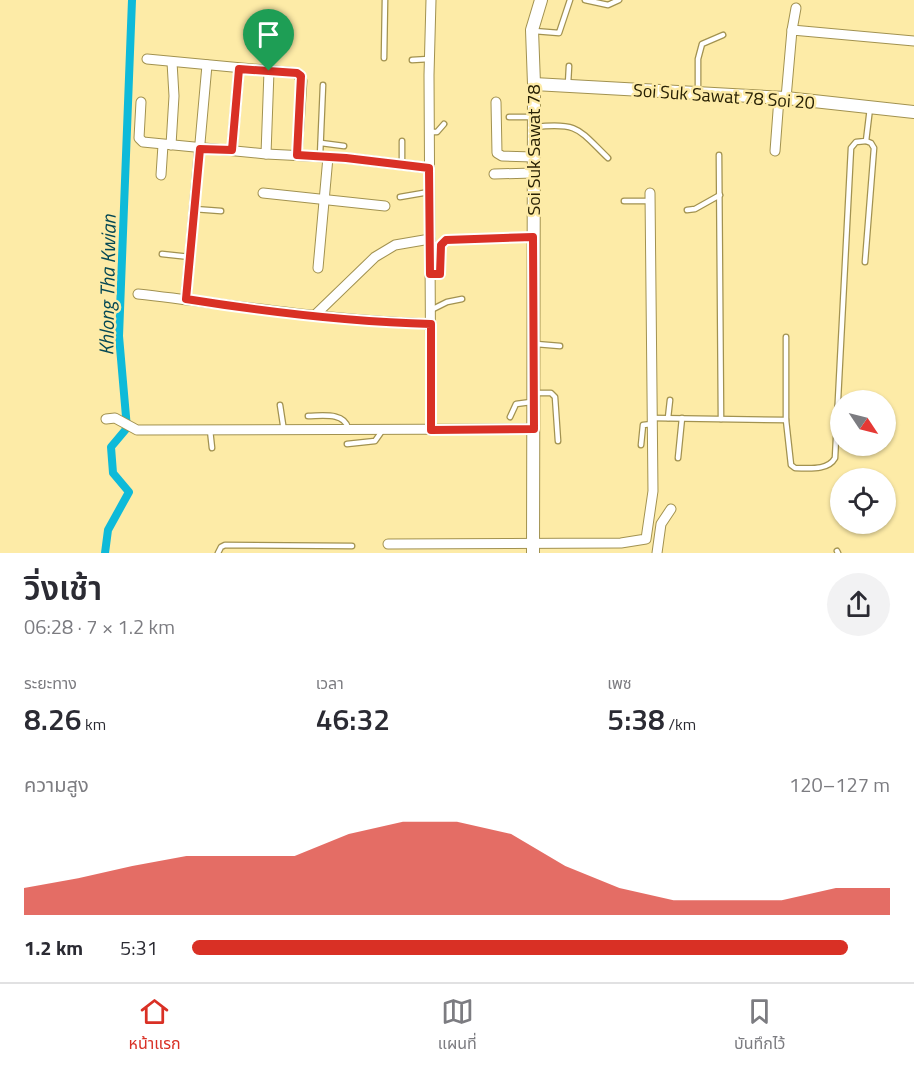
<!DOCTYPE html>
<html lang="th">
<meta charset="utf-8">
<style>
:root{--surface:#fff;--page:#f2f2f3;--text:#2b2b33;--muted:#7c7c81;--line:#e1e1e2;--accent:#d93025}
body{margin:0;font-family:"Titillium Web","Noto Sans Thai",sans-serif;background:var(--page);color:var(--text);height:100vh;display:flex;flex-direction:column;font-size:22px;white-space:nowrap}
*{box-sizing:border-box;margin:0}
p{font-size:20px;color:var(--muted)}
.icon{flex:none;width:33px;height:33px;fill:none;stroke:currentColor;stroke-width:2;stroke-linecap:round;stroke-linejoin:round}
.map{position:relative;height:553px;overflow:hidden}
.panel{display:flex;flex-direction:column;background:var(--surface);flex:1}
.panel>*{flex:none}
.needle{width:39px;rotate:125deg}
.fabs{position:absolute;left:830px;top:390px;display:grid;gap:12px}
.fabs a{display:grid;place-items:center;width:66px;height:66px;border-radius:50%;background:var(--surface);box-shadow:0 2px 4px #0004;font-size:30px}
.pin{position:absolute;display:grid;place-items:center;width:51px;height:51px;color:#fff;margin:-62px -26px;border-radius:50% 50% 50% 0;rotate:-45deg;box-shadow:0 0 6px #0007}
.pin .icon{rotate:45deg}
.round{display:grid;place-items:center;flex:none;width:63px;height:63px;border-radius:32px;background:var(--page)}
.overview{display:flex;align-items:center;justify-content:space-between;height:102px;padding:0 24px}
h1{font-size:33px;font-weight:600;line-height:45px}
.figures{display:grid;grid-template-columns:repeat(3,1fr);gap:9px;height:102px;padding:6px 24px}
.figures div{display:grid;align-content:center}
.figures b{font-size:30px;font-weight:600}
.figures small{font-size:16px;font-weight:400}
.figures p{font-size:16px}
.chart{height:168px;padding:12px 24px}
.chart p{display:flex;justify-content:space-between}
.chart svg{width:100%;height:108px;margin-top:6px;fill:var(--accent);opacity:.7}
ul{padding:0 24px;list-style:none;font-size:20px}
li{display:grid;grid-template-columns:96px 72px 1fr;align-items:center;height:45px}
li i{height:15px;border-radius:8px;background:var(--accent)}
.tab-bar{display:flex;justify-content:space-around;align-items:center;height:84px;border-top:2px solid var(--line);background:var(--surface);font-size:16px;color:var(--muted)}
.tab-bar a{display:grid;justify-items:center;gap:3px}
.tab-bar .active{color:var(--accent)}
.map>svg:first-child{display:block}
</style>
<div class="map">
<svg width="914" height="553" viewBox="0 0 914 553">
<rect width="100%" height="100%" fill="#fdeba7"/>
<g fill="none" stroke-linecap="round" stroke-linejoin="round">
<polyline stroke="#0ebad9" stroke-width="8" points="105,553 108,530 129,492 113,473 111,447 127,428 119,336 132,0"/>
<g stroke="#a29250" stroke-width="7">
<g id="service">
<polyline points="585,0 608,5 619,0"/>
<polyline points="534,31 559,33 570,0"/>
<polyline points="384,58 385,0"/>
<polyline points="412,60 429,59"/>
<polyline points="568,84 569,66"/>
<polyline points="698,92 698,59 702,44 723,35"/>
<polyline points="509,117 533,117"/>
<path d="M 535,127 C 579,122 579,130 608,158"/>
<polyline points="429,132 437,132 444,124"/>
<polyline points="402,141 402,165"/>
<polyline points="321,143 344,146"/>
<polyline points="719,155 721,419"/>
<polyline points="320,156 323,85"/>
<polyline points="400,197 429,192"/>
<polyline points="624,201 650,201"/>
<polyline points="194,209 221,211"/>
<polyline points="687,210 695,209 720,195"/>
<polyline points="162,254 190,257"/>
<polyline points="865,262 874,148 871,143 866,141"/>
<polyline points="430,275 440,274 441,245 446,240 533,237"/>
<polyline points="431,310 447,302 462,299"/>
<path d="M 786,337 L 786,420 L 791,465 L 795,468 C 808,468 828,471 835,458 L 851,148 L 856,142 L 866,141 L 870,108"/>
<polyline points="536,344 560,346"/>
<polyline points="534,393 551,393 555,397 558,441"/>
<polyline points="280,405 284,431"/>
<path d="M 308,416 C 322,416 344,412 348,428"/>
<polyline points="510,417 516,404 531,402"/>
<polyline points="652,418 786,420"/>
<polyline points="668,418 670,400"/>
<polyline points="210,430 212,448"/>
<polyline points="347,444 375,441 382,431"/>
<polyline points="641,445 643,425 652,424"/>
<polyline points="678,458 682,418"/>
<polyline points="837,551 838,553"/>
<polyline points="218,553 221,547 225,545 352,546"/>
</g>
</g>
<g stroke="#a29250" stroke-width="11">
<g id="minor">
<polyline points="792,30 796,8"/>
<polyline points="147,59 297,73 302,81 297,155"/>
<polyline points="786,98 792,30 914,41"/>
<polyline points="141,102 139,138 143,142 266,154 346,158 429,168"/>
<polyline points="496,102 497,153 502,156 533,157"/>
<polyline points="171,145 174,96 172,62"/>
<polyline points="232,150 239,69"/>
<polyline points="775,151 779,98"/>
<polyline points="266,154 269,71"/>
<polyline points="494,174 533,173"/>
<polyline points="161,175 163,145"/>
<polyline points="263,193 385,206"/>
<polyline points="318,268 328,157"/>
<path d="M 138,294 C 236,305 332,321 431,324"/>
<polyline points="186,299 207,65"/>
<polyline points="314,316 375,257 395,245 430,239"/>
<polyline points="106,419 115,418 137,430 534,429"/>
<polyline points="431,430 429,75 431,0"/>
<polyline points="388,544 621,543 646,539 653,491 650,193"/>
<polyline points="657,553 661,524 671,509"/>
</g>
</g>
<g stroke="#a29250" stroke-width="14">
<g id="tertiary">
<polyline points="534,84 786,98 914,112"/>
<polyline points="533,553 534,84 532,30 541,0"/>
</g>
</g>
<use href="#service" stroke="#fff" stroke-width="4.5"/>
<use href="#minor" stroke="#fff" stroke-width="9"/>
<use href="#tertiary" stroke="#fff" stroke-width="12"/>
</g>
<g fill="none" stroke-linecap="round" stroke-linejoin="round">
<g stroke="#fff" stroke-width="12">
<path id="route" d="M 239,69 L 297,73 L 301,76 L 297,155 L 346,158 L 429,168 L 430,274 L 440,274 L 441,245 L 446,240 L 533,237 L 534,429 L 431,430 L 431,324 C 348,322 267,312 186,299 L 200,149 L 232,150 Z"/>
</g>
<use href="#route" stroke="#d93025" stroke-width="8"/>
</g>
<g text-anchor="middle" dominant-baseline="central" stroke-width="5" stroke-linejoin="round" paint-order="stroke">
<g font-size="18" fill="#282105" stroke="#fdeba7">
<text transform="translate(724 96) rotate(4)">Soi Suk Sawat 78 Soi 20</text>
<text transform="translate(533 150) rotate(-90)">Soi Suk Sawat 78</text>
</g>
<g font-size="20" font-style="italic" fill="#064854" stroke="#fdeba7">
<text transform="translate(107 285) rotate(-89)">Khlong Tha Kwian</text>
</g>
</g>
</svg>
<div class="fabs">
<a><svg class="needle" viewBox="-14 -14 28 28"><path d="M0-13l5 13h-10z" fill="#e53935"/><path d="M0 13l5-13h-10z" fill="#7c7c81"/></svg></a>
<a><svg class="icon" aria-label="locate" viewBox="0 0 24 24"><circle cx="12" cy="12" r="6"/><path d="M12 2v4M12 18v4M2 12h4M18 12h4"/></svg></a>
</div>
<div class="pin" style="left:269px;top:71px;background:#1e9e55"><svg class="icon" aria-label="arrive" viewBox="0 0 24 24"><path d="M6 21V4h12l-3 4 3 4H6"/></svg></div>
</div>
<section class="panel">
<div class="overview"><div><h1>วิ่งเช้า</h1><p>06:28 · 7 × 1.2 km</p></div><a class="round"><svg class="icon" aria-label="share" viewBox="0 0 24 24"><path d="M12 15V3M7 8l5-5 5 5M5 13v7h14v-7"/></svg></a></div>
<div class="figures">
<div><p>ระยะทาง</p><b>8.26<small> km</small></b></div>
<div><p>เวลา</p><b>46:32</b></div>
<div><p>เพซ</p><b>5:38<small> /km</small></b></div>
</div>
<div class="chart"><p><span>ความสูง</span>120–127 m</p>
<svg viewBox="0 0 160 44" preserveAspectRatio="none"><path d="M0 44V33L10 29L20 24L30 20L40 20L50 20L60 11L70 6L80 6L90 11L100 24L110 33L120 38L130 38L140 38L150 33L160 33V44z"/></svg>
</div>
<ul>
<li><b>1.2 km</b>5:31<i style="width:94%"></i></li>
</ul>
</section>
<nav class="tab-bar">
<a class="active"><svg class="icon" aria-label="home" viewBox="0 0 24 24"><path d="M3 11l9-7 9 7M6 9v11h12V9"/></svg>หน้าแรก</a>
<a><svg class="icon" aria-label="map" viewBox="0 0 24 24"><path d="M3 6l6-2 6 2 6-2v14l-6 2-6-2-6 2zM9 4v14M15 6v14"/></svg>แผนที่</a>
<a><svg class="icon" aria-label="saved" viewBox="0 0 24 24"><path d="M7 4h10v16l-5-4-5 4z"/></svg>บันทึกไว้</a>
</nav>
